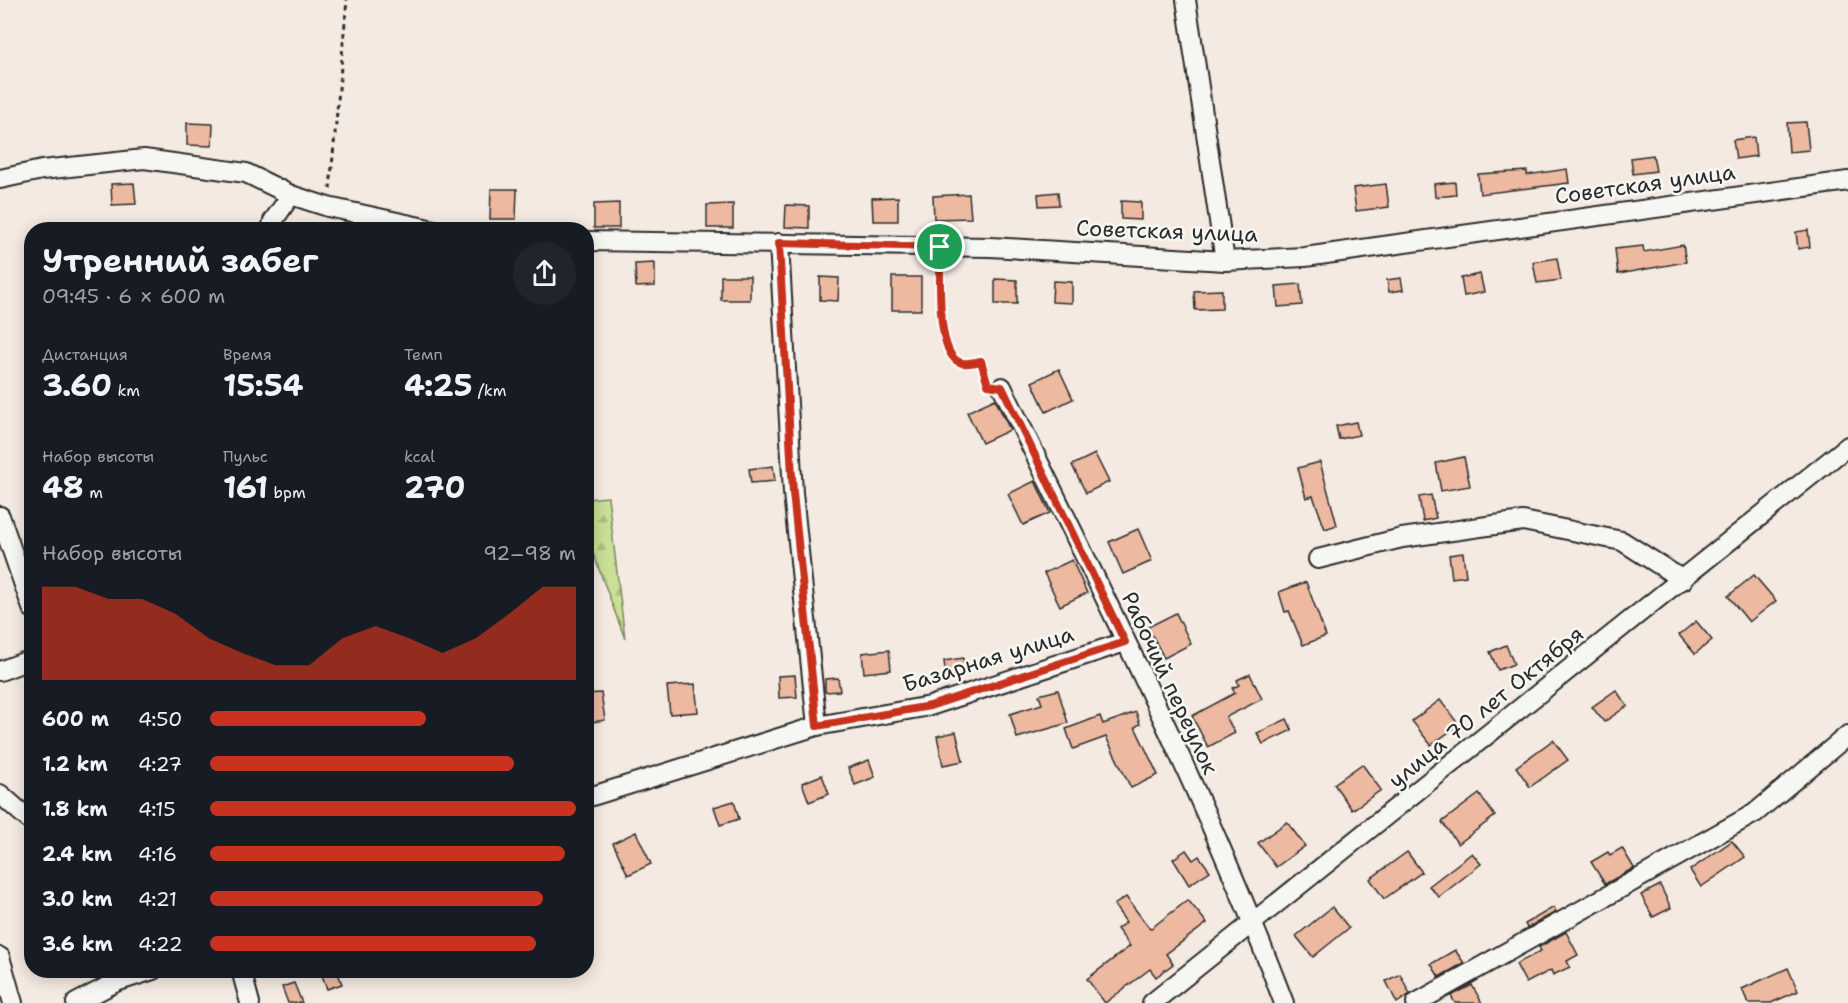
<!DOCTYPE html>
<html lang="ru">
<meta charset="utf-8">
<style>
:root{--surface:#171b24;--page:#20242c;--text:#f1f3f6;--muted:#9ea1a6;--accent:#c8321e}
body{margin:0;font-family:"Shantell Sans",sans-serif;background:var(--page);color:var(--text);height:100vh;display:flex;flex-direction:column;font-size:22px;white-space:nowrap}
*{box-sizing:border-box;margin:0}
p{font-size:20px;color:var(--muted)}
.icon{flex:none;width:33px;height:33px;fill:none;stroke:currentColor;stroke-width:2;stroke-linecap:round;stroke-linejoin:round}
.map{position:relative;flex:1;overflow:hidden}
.drawer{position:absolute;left:24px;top:222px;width:570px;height:756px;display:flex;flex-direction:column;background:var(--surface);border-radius:24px;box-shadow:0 3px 15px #0003}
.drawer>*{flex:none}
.pin{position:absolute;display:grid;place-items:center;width:51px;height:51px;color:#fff;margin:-26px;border:3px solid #fff;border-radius:50%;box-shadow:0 2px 6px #0007}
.round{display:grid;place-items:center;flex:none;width:63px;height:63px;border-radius:32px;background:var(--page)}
.headline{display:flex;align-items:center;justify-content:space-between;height:102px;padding:0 18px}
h1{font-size:33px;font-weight:700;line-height:45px}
.stats{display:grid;grid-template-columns:repeat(3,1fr);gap:9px;height:102px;padding:6px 18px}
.stats div{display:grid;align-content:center}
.stats b{font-size:30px;font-weight:700}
.stats small{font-size:16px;font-weight:400}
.stats p{font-size:16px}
.chart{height:168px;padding:12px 18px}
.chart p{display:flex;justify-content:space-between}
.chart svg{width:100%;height:108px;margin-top:6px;fill:var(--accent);opacity:.7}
ul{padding:0 18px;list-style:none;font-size:20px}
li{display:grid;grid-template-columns:96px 72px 1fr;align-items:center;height:45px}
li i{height:15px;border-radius:8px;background:var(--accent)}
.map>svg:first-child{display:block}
</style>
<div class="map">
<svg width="1848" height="1003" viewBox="0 0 1848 1003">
<defs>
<pattern id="forest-firs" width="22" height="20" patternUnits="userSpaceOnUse" patternTransform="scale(1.5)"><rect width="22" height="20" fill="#c9e096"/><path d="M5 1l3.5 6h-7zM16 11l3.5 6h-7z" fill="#adc081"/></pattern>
</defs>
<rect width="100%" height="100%" fill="#f4eae2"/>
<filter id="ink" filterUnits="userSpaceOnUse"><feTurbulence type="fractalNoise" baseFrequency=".0167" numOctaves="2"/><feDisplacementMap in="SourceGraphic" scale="12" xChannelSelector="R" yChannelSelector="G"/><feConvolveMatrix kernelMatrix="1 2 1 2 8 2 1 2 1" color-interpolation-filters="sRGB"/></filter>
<g filter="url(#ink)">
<polygon fill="url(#forest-firs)" stroke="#7a8660" stroke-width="1.5" points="608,497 625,639 587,537 587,499"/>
<g fill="#edb9a0" stroke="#2b2b2b" stroke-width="1.5">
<polygon points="1806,122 1809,150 1789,152 1787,123"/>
<polygon points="187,123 213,124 212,146 187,145"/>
<polygon points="1754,137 1756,156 1736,159 1733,140"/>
<polygon points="1653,155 1656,171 1633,174 1631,158"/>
<polygon points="1567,169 1569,183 1480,194 1478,174 1527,171 1527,175"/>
<polygon points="1455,182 1456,195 1435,197 1434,184"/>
<polygon points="134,183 136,204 112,205 111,184"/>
<polygon points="1386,184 1389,207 1356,211 1353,188"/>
<polygon points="491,189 517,189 516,219 490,219"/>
<polygon points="1058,192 1059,205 1039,206 1038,194"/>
<polygon points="969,194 971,218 934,219 933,196"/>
<polygon points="898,197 898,221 873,221 872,198"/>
<polygon points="1121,201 1141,202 1141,220 1121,219"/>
<polygon points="619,203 619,228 594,228 594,204"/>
<polygon points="733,204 733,228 707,228 707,205"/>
<polygon points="786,205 809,206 809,228 785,227"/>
<polygon points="1808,230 1810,247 1798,249 1796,232"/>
<polygon points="1683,245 1686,262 1618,274 1615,249 1643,246 1644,252"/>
<polygon points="1557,258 1561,280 1537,283 1533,262"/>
<polygon points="655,263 655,286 636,287 635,264"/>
<polygon points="1480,274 1484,292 1464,296 1461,278"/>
<rect x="721" y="276" width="29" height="24"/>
<polygon points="820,277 839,278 838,301 820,300"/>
<rect x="892" y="277" width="29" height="33"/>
<polygon points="1401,278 1403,290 1389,292 1387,280"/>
<polygon points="995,279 1017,280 1017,304 995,304"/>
<polygon points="1053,281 1072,282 1072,303 1052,302"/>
<polygon points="1300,284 1302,305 1278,307 1276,286"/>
<polygon points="1222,290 1222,309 1195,310 1194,291"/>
<polygon points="1059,369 1073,399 1046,412 1032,382"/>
<polygon points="995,399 1010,430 982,443 967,412"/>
<polygon points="1356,422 1359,435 1339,439 1336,426"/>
<polygon points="1095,454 1109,482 1086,493 1072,465"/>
<polygon points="1464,457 1470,486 1441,491 1436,463"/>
<polygon points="1320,462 1337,525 1325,529 1313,496 1306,498 1298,468"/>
<polygon points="773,466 775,481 751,483 749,469"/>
<polygon points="1035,481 1050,513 1023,525 1008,494"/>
<polygon points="1431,495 1436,518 1423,521 1419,497"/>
<polygon points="1138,529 1152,561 1123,574 1109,542"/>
<polygon points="1463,553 1466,576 1452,578 1449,555"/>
<polygon points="1072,560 1087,593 1060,606 1044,573"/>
<polygon points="1754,575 1776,601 1749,622 1728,596"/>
<polygon points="1306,582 1326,636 1303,645 1289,611 1285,612 1279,592"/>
<polygon points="1176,613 1191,644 1164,658 1148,627"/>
<polygon points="1696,621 1712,640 1695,654 1679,635"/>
<polygon points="1506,645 1514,664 1498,670 1490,652"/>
<polygon points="889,650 891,670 864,673 862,653"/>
<polygon points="963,658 966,674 946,677 944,661"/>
<polygon points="1250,674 1262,699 1226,717 1235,733 1208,747 1192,716 1235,693 1232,688 1239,685 1237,680"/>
<polygon points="795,675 797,697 779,698 778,676"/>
<polygon points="838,678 840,691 825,692 825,679"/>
<polygon points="695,684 698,712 670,714 667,686"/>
<polygon points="1058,690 1068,723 1017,738 1010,714 1042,704 1039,695"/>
<polygon points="1616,690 1627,706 1604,722 1592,707"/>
<polygon points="601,693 605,720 586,723 586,694"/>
<polygon points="1440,700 1459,725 1431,745 1412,721"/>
<polygon points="1136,712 1140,724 1135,727 1158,775 1131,788 1106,737 1073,749 1066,729 1100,716 1103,724"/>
<polygon points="1287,719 1292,730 1263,744 1257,733"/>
<polygon points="956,732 963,761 943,765 937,736"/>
<polygon points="1553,740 1568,760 1530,787 1516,767"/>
<polygon points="869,760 875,777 855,785 848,768"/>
<polygon points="1362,764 1381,790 1352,810 1334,784"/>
<polygon points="822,775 829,794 809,802 802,783"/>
<polygon points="1479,794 1495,816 1458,844 1442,822"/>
<polygon points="734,801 739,819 720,825 714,807"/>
<polygon points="1287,822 1305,846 1276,867 1258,843"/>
<polygon points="636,832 651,864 628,875 613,843"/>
<polygon points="1732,841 1745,857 1701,887 1690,870"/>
<polygon points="1622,848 1634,868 1605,884 1591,862 1608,852 1610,855"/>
<polygon points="1186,850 1193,860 1199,856 1210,871 1189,885 1173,859"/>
<polygon points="1407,852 1422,872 1384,899 1370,879"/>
<polygon points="1472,853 1481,864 1439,897 1429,886"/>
<polygon points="1660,885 1671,908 1653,917 1641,895"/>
<polygon points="1126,897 1150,929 1188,900 1207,923 1166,954 1173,964 1156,977 1150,969 1105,1003 1087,979 1130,946 1117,929 1126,922 1114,905"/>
<polygon points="1332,907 1349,928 1313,957 1296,936"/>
<polygon points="1554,907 1556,912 1527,928 1525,924"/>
<polygon points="1566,932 1578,955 1567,961 1570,967 1553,975 1551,970 1526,983 1516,964 1541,951 1539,947"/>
<polygon points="1455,950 1464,963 1439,977 1431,964"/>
<polygon points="1788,968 1798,991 1771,1003 1748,1003 1742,989"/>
<polygon points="320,970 337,970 342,984 327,989"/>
<polygon points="1400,974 1410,994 1397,1003 1386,981"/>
<polygon points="294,983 302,1003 288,1003 282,987"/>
<polygon points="1472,985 1482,1003 1455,1003 1451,996"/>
</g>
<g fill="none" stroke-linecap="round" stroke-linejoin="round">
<g stroke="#2b2b2b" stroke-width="22">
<g id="minor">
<polyline points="1186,0 1225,261"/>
<polyline points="0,179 42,170 144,159 246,173 291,195 328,207 434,230"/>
<polyline points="271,230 273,221 291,195"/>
<polyline points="586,241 990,247 1225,261 1305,257 1848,181"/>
<polyline points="779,243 793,493 817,726"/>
<path d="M 1002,387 C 1100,588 1205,794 1284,1003"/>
<polyline points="0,516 32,608"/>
<polyline points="1318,559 1402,538 1523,521 1622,541 1683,580"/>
<polyline points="0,671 32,659"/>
<polyline points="0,794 32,822"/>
<polyline points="586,798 817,726 930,706 1125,642"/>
<polyline points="0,957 13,1003"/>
<polyline points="241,970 250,1003"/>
<polyline points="76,1003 116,982 153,970"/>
<polyline points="1152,1003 1848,446"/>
<polyline points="1416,1003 1755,813 1848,735"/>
</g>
</g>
<g stroke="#2b2b2b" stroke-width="3" stroke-dasharray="4.5 4.5" stroke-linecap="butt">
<polyline points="330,189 347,0"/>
<path d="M 940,261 C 941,283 935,357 962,363 C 967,364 975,362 981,361 L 987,381"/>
</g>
<use href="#minor" stroke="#f6f6f2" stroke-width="18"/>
</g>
</g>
<g fill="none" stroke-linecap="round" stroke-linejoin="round" filter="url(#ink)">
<g stroke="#fff" stroke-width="12">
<path id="route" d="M 779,243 L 940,247 C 941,270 934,357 962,363 C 967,364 975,362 981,361 L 988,385 L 1002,387 L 1125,642 L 930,706 L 817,726 L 793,493 Z"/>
</g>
<use href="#route" stroke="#c8321e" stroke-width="8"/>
</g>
<g text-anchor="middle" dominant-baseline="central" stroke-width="5" stroke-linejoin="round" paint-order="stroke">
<g font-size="22" fill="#2b2b2b" stroke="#f6f6f2">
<text transform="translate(1645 184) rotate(-8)">Советская улица</text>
<text transform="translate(1167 231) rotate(2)">Советская улица</text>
<text transform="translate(988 659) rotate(-17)">Базарная улица</text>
<text transform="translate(1170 683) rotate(65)">Рабочий переулок</text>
<text transform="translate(1486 707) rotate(-39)">улица 70 лет Октября</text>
</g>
</g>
</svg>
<div class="pin" style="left:940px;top:247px;background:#1e9e55"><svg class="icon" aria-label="arrive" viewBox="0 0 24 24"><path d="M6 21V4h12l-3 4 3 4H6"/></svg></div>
<section class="drawer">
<div class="headline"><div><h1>Утренний забег</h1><p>09:45 · 6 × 600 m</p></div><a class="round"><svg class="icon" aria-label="share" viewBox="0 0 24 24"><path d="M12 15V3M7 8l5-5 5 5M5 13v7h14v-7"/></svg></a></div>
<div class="stats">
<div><p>Дистанция</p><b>3.60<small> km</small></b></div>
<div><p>Время</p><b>15:54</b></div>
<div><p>Темп</p><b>4:25<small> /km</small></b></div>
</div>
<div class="stats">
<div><p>Набор высоты</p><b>48<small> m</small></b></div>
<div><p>Пульс</p><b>161<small> bpm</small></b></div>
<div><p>kcal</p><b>270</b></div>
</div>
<div class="chart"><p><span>Набор высоты</span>92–98 m</p>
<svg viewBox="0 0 160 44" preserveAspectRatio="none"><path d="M0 44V6L10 6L20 11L30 11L40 17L50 27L60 33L70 38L80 38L90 27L100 22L110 27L120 33L130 27L140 17L150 6L160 6V44z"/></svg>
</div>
<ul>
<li><b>600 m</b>4:50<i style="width:59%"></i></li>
<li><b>1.2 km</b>4:27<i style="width:83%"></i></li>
<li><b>1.8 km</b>4:15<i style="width:100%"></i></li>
<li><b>2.4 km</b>4:16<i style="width:97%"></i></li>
<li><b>3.0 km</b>4:21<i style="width:91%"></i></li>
<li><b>3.6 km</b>4:22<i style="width:89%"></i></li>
</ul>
</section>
</div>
